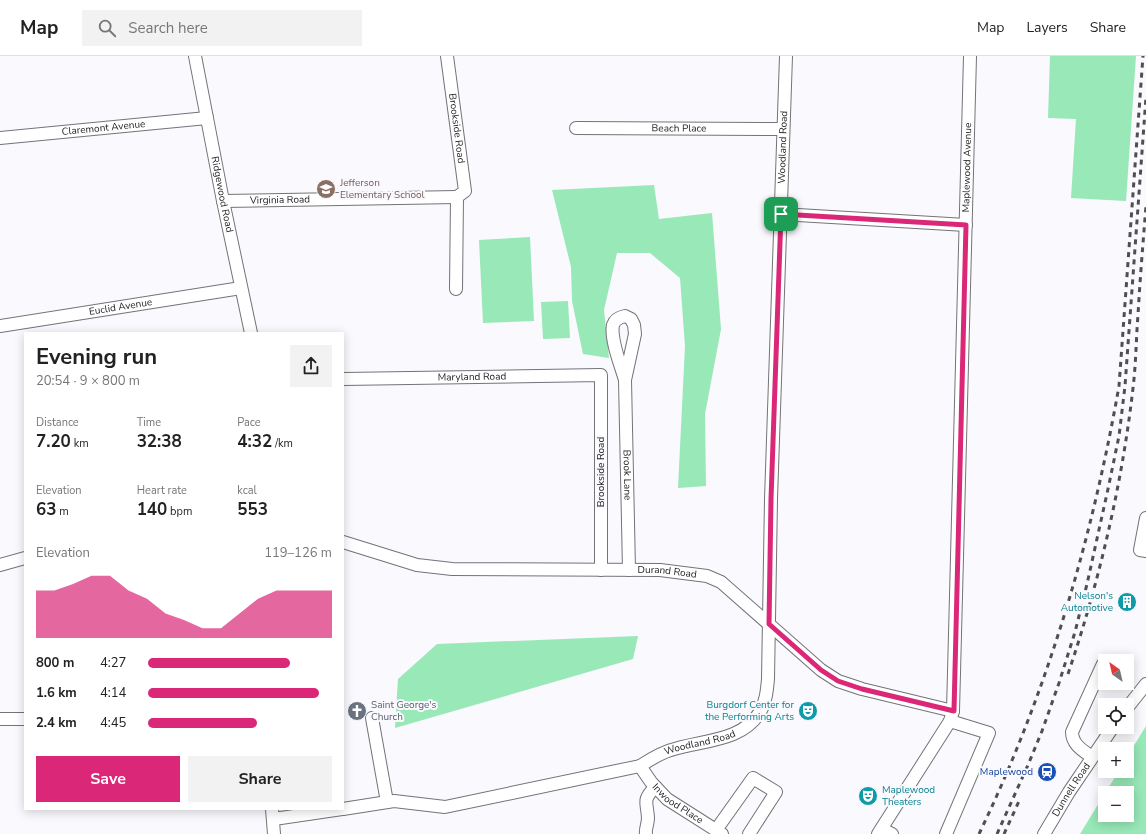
<!DOCTYPE html>
<meta charset="utf-8">
<style>
:root{--surface:#fff;--page:#f2f2f2;--text:#222;--muted:#767676;--line:#e0e0e0;--accent:#db2777}
body{margin:0;font-family:"Nunito Sans",sans-serif;background:var(--page);color:var(--text);height:100vh;display:flex;flex-direction:column;font-size:15px;white-space:nowrap}
*{box-sizing:border-box;margin:0}
p{font-size:13px;color:var(--muted)}
.icon{flex:none;width:22px;height:22px;fill:none;stroke:currentColor;stroke-width:2;stroke-linecap:round;stroke-linejoin:round}
.map{position:relative;flex:1;overflow:hidden}
.panel{position:absolute;left:24px;top:276px;width:320px;height:478px;display:flex;flex-direction:column;background:var(--surface);border-radius:0px;box-shadow:0 2px 10px #0003}
.panel>*{flex:none}
.needle{width:26px;rotate:326deg}
.fabs{position:absolute;left:1098px;top:598px;display:grid;gap:8px}
.fabs a{display:grid;place-items:center;width:36px;height:36px;border-radius:0px;background:var(--surface);box-shadow:0 2px 10px #0003;font-size:20px}
.pin{position:absolute;display:grid;place-items:center;width:34px;height:34px;color:#fff;margin:-17px;border-radius:8px;box-shadow:0 2px 6px #0006}
.round{display:grid;place-items:center;flex:none;width:42px;height:42px;border-radius:0px;background:var(--page)}
.head{display:flex;align-items:center;justify-content:space-between;height:68px;padding:0 12px}
h1{font-size:22px;font-weight:700;line-height:30px}
.stats{display:grid;grid-template-columns:repeat(3,1fr);gap:6px;height:68px;padding:4px 12px}
.stats div{display:grid;align-content:center}
.stats b{font-size:17px;font-weight:700}
.stats small{font-size:11px;font-weight:400}
.stats p{font-size:11px}
.chart{height:112px;padding:8px 12px}
.chart p{display:flex;justify-content:space-between}
.chart svg{width:100%;height:72px;margin-top:4px;fill:var(--accent);opacity:.7}
.button{display:flex;gap:8px;margin-top:auto;padding:8px 12px}
.button a{flex:1;height:46px;border-radius:0px;background:var(--accent);color:#fff;font-size:16px;font-weight:700;line-height:46px;text-align:center}
.button a+a{background:var(--page);color:var(--text)}
ul{padding:0 12px;list-style:none;font-size:13px}
li{display:grid;grid-template-columns:64px 48px 1fr;align-items:center;height:30px}
li i{height:10px;border-radius:5px;background:var(--accent)}
header{display:flex;align-items:center;gap:24px;box-sizing:border-box;height:56px;padding:0 20px;background:var(--surface);border-bottom:1px solid var(--line)}
header strong{font-size:19px}
nav{display:flex;gap:22px;margin-inline-start:auto;font-size:14px}
.search{width:280px;height:36px;background:var(--page);display:flex;align-items:center;gap:10px;box-sizing:border-box;padding:0 14px;border-radius:0px;color:var(--muted);font-size:15px}
.map>svg:first-child{display:block}
</style>
<header>
<strong>Map</strong>
<div class="search"><svg class="icon" aria-label="search" viewBox="0 0 24 24"><circle cx="10" cy="10" r="6"/><path d="M15 15l6 6"/></svg>Search here</div>
<nav><a>Map</a><a>Layers</a><a>Share</a></nav>
</header>
<div class="map">
<svg width="1146" height="778" viewBox="0 0 1146 778">
<rect width="100%" height="100%" fill="#f9f9fe"/>
<g fill="#98e8b8">
<polygon points="1050,0 1136,0 1126,145 1071,142 1076,63 1048,62"/>
<polygon points="654,129 659,163 712,157 721,273 705,358 706,430 678,432 685,290 680,222 650,197 617,197 604,254 609,302 583,298 572,245 571,211 552,134"/>
<polygon points="530,181 534,265 483,267 479,184"/>
<polygon points="568,245 570,282 543,283 541,246"/>
<polygon points="638,580 633,603 395,672 398,623 437,588"/>
<polygon points="1146,670 1146,778 1080,778 1105,737 1105,759 1127,759 1127,737 1105,737 1119,715 1127,715 1127,701"/>
</g>
<g fill="none" stroke-linecap="round" stroke-linejoin="round">
<g stroke="#737378" stroke-width="14">
<g id="minor">
<path id="s1" d="M 195,0 L 223,145 L 251,277"/>
<path id="s2" d="M 447,0 L 465,135 L 457,141"/>
<path id="s3" d="M 576,72 L 783,73"/>
<path id="s4" d="M 0,82 L 207,62"/>
<path id="s5" d="M 223,145 L 457,141"/>
<polyline points="781,158 966,169"/>
<polyline points="456,233 457,141"/>
<path id="s6" d="M 0,270 L 241,232"/>
<path id="s7" d="M 343,323 L 601,319 L 601,514"/>
<path id="s8" d="M 625,324 C 621,310 610,283 613,269 C 615,263 620,261 625,260 L 631,263 L 634,269 L 635,278 L 625,324 L 629,514"/>
<polyline points="1146,462 1140,494 1146,495"/>
<path id="s9" d="M 343,486 L 417,509 L 452,513 L 660,514 L 707,520 L 721,526 L 821,614 L 838,625 L 862,633 L 953,655"/>
<polyline points="0,509 25,502"/>
<polyline points="1127,652 1146,628"/>
<polyline points="372,662 387,746"/>
<polyline points="0,663 25,663"/>
<path d="M 1092,701 C 1084,695 1072,689 1072,676 L 1103,608"/>
<path id="s10" d="M 640,710 L 651,726 L 667,743 L 722,778"/>
<polyline points="272,753 274,778"/>
<path id="s11" d="M 343,753 L 394,745 L 445,751 L 640,710 C 652,702 664,695 678,692 C 707,684 743,684 760,656 C 766,646 767,634 768,623 L 771,443 L 786,0"/>
<polyline points="274,763 342,753"/>
<polyline points="882,773 892,778"/>
<polyline points="716,774 753,722 776,736 749,778"/>
<path d="M 646,778 C 645,773 648,768 648,762 C 647,745 642,745 655,731"/>
<path id="s12" d="M 878,778 L 950,665 L 953,655 L 970,0"/>
<polyline points="946,778 989,677 950,665"/>
<path id="s13" d="M 1044,778 L 1069,736 L 1113,671"/>
</g>
</g>
<use href="#minor" stroke="#fff" stroke-width="12"/>
<g stroke="#4f4f52" stroke-width="3" stroke-dasharray="5 5" stroke-linecap="butt">
<path d="M 1068,618 C 1099,526 1122,429 1133,332 C 1136,308 1136,284 1138,259 C 1140,223 1143,187 1146,150"/>
<path d="M 979,778 C 1047,637 1092,484 1119,330 L 1143,0"/>
<polyline points="997,778 1028,709 1042,675 1059,627 1075,576 1087,528 1108,433 1119,380 1125,330 1146,41"/>
<polyline points="1004,778 1020,743"/>
</g>
</g>
<g fill="none" stroke-linecap="round" stroke-linejoin="round">
<g stroke="#fff" stroke-width="8">
<polygon id="route" points="781,158 966,169 954,655 862,633 838,625 821,614 769,568 771,443"/>
</g>
<use href="#route" stroke="#db2777" stroke-width="5"/>
</g>
<defs>
<g id="school-disc" transform="scale(1)"><circle r="9.5" fill="#8d6e63" stroke="#f9f9fe"/><path d="M0-5L7-2L0 1L-7-2ZM-4 1L0 2.5L4 1V4Q0 6-4 4Z" fill="#fff"/></g>
<g id="building-disc" transform="scale(1)"><circle r="9.5" fill="#0f9aa8" stroke="#f9f9fe"/><path d="M-4-6H4V6H1V3H-1V6H-4ZM-2.5-4.3h1.7v1.8h-1.7ZM.8-4.3h1.7v1.8H.8ZM-2.5-1h1.7V.8h-1.7ZM.8-1h1.7V.8H.8Z" fill="#fff"/></g>
<g id="church-disc" transform="scale(1)"><circle r="9.5" fill="#6b7280" stroke="#f9f9fe"/><path d="M-1.2-6h2.4v3.5h3.3v2.4h-3.3V6h-2.4V-.1h-3.3v-2.4h3.3Z" fill="#fff"/></g>
<g id="theatre-disc" transform="scale(1)"><circle r="9.5" fill="#0f9aa8" stroke="#f9f9fe"/><path d="M-5-5.5Q0-4 5-5.5V0Q5 5 0 6Q-5 5-5 0ZM-3.3-2.5H-1v1.5H-3.3ZM1-2.5H3.3v1.5H1ZM-2.8 1Q0 5.5 2.8 1Z" fill="#fff"/></g>
<g id="station-disc" transform="scale(1)"><circle r="9.5" fill="#1a4fb4" stroke="#f9f9fe"/><path d="M-3-6H3Q5-6 5-4V2Q5 4 3 4L4.5 6H3L1.5 4h-3L-3 6H-4.5L-3 4Q-5 4-5 2V-4Q-5-6-3-6ZM-3.5-4v3h7v-3ZM-3.5 1v1.5H-2V1ZM2 1v1.5H3.5V1Z" fill="#fff"/></g>
</defs>
<g fill-rule="evenodd">
<use href="#school-disc" x="326" y="133"/>
<use href="#building-disc" x="1127" y="546"/>
<use href="#church-disc" x="357" y="655"/>
<use href="#theatre-disc" x="808" y="655"/>
<use href="#station-disc" x="1047" y="716"/>
<use href="#theatre-disc" x="868" y="740"/>
</g>
<g text-anchor="middle" dominant-baseline="central" stroke-width="4" stroke-linejoin="round" paint-order="stroke">
<g font-size="10" fill="#242426" stroke="#f9f9fe">
<text stroke="none"><textPath href="#s4" startOffset="104">Claremont Avenue</textPath></text>
<text stroke="none"><textPath href="#s2" startOffset="73">Brookside Road</textPath></text>
<text stroke="none"><textPath href="#s3" startOffset="103">Beach Place</textPath></text>
<text stroke="none"><textPath href="#s11" startOffset="1003">Woodland Road</textPath></text>
<text stroke="none"><textPath href="#s12" startOffset="688">Maplewood Avenue</textPath></text>
<text stroke="none"><textPath href="#s1" startOffset="141">Ridgewood Road</textPath></text>
<text stroke="none"><textPath href="#s5" startOffset="57">Virginia Road</textPath></text>
<text stroke="none"><textPath href="#s6" startOffset="122">Euclid Avenue</textPath></text>
<text stroke="none"><textPath href="#s7" startOffset="129">Maryland Road</textPath></text>
<text transform="translate(601 416) rotate(-90)">Brookside Road</text>
<text stroke="none"><textPath href="#s8" startOffset="237">Brook Lane</textPath></text>
<text stroke="none"><textPath href="#s9" startOffset="328">Durand Road</textPath></text>
<text stroke="none"><textPath href="#s11" startOffset="367">Woodland Road</textPath></text>
<text stroke="none"><textPath href="#s13" startOffset="52">Dunnell Road</textPath></text>
<text stroke="none"><textPath href="#s10" startOffset="54">Inwood Place</textPath></text>
</g>
<g font-size="10" fill="#785e54" stroke="#f9f9fe" text-anchor="start">
<text x="340" y="127">Jefferson<tspan x="340" dy="12">Elementary School</tspan></text>
</g>
<g font-size="10" fill="#0d838f" stroke="#f9f9fe" text-anchor="end">
<text x="1113" y="540">Nelson's<tspan x="1113" dy="12">Automotive</tspan></text>
<text x="794" y="649">Burgdorf Center for<tspan x="794" dy="12">the Performing Arts</tspan></text>
<text x="882" y="734" text-anchor="start">Maplewood<tspan x="882" dy="12">Theaters</tspan></text>
</g>
<g font-size="10" fill="#5b616d" stroke="#f9f9fe" text-anchor="start">
<text x="371" y="649">Saint George's<tspan x="371" dy="12">Church</tspan></text>
</g>
<g font-size="10" fill="#164399" stroke="#f9f9fe" text-anchor="end">
<text x="1033" y="716">Maplewood</text>
</g>
</g>
</svg>
<div class="fabs">
<a><svg class="needle" viewBox="-14 -14 28 28"><path d="M0-13l5 13h-10z" fill="#e53935"/><path d="M0 13l5-13h-10z" fill="#767676"/></svg></a>
<a><svg class="icon" aria-label="locate" viewBox="0 0 24 24"><circle cx="12" cy="12" r="6"/><path d="M12 2v4M12 18v4M2 12h4M18 12h4"/></svg></a>
<a>+</a>
<a>−</a>
</div>
<div class="pin" style="left:781px;top:158px;background:#1e9e55"><svg class="icon" aria-label="arrive" viewBox="0 0 24 24"><path d="M6 21V4h12l-3 4 3 4H6"/></svg></div>
<section class="panel">
<div class="head"><div><h1>Evening run</h1><p>20:54 · 9 × 800 m</p></div><a class="round"><svg class="icon" aria-label="share" viewBox="0 0 24 24"><path d="M12 15V3M7 8l5-5 5 5M5 13v7h14v-7"/></svg></a></div>
<div class="stats">
<div><p>Distance</p><b>7.20<small> km</small></b></div>
<div><p>Time</p><b>32:38</b></div>
<div><p>Pace</p><b>4:32<small> /km</small></b></div>
</div>
<div class="stats">
<div><p>Elevation</p><b>63<small> m</small></b></div>
<div><p>Heart rate</p><b>140<small> bpm</small></b></div>
<div><p>kcal</p><b>553</b></div>
</div>
<div class="chart"><p><span>Elevation</span>119–126 m</p>
<svg viewBox="0 0 160 44" preserveAspectRatio="none"><path d="M0 44V15L10 15L20 11L30 6L40 6L50 15L60 20L70 29L80 33L90 38L100 38L110 29L120 20L130 15L140 15L150 15L160 15V44z"/></svg>
</div>
<ul>
<li><b>800 m</b>4:27<i style="width:77%"></i></li>
<li><b>1.6 km</b>4:14<i style="width:93%"></i></li>
<li><b>2.4 km</b>4:45<i style="width:59%"></i></li>
</ul>
<div class="button"><a>Save</a><a>Share</a></div>
</section>
</div>
